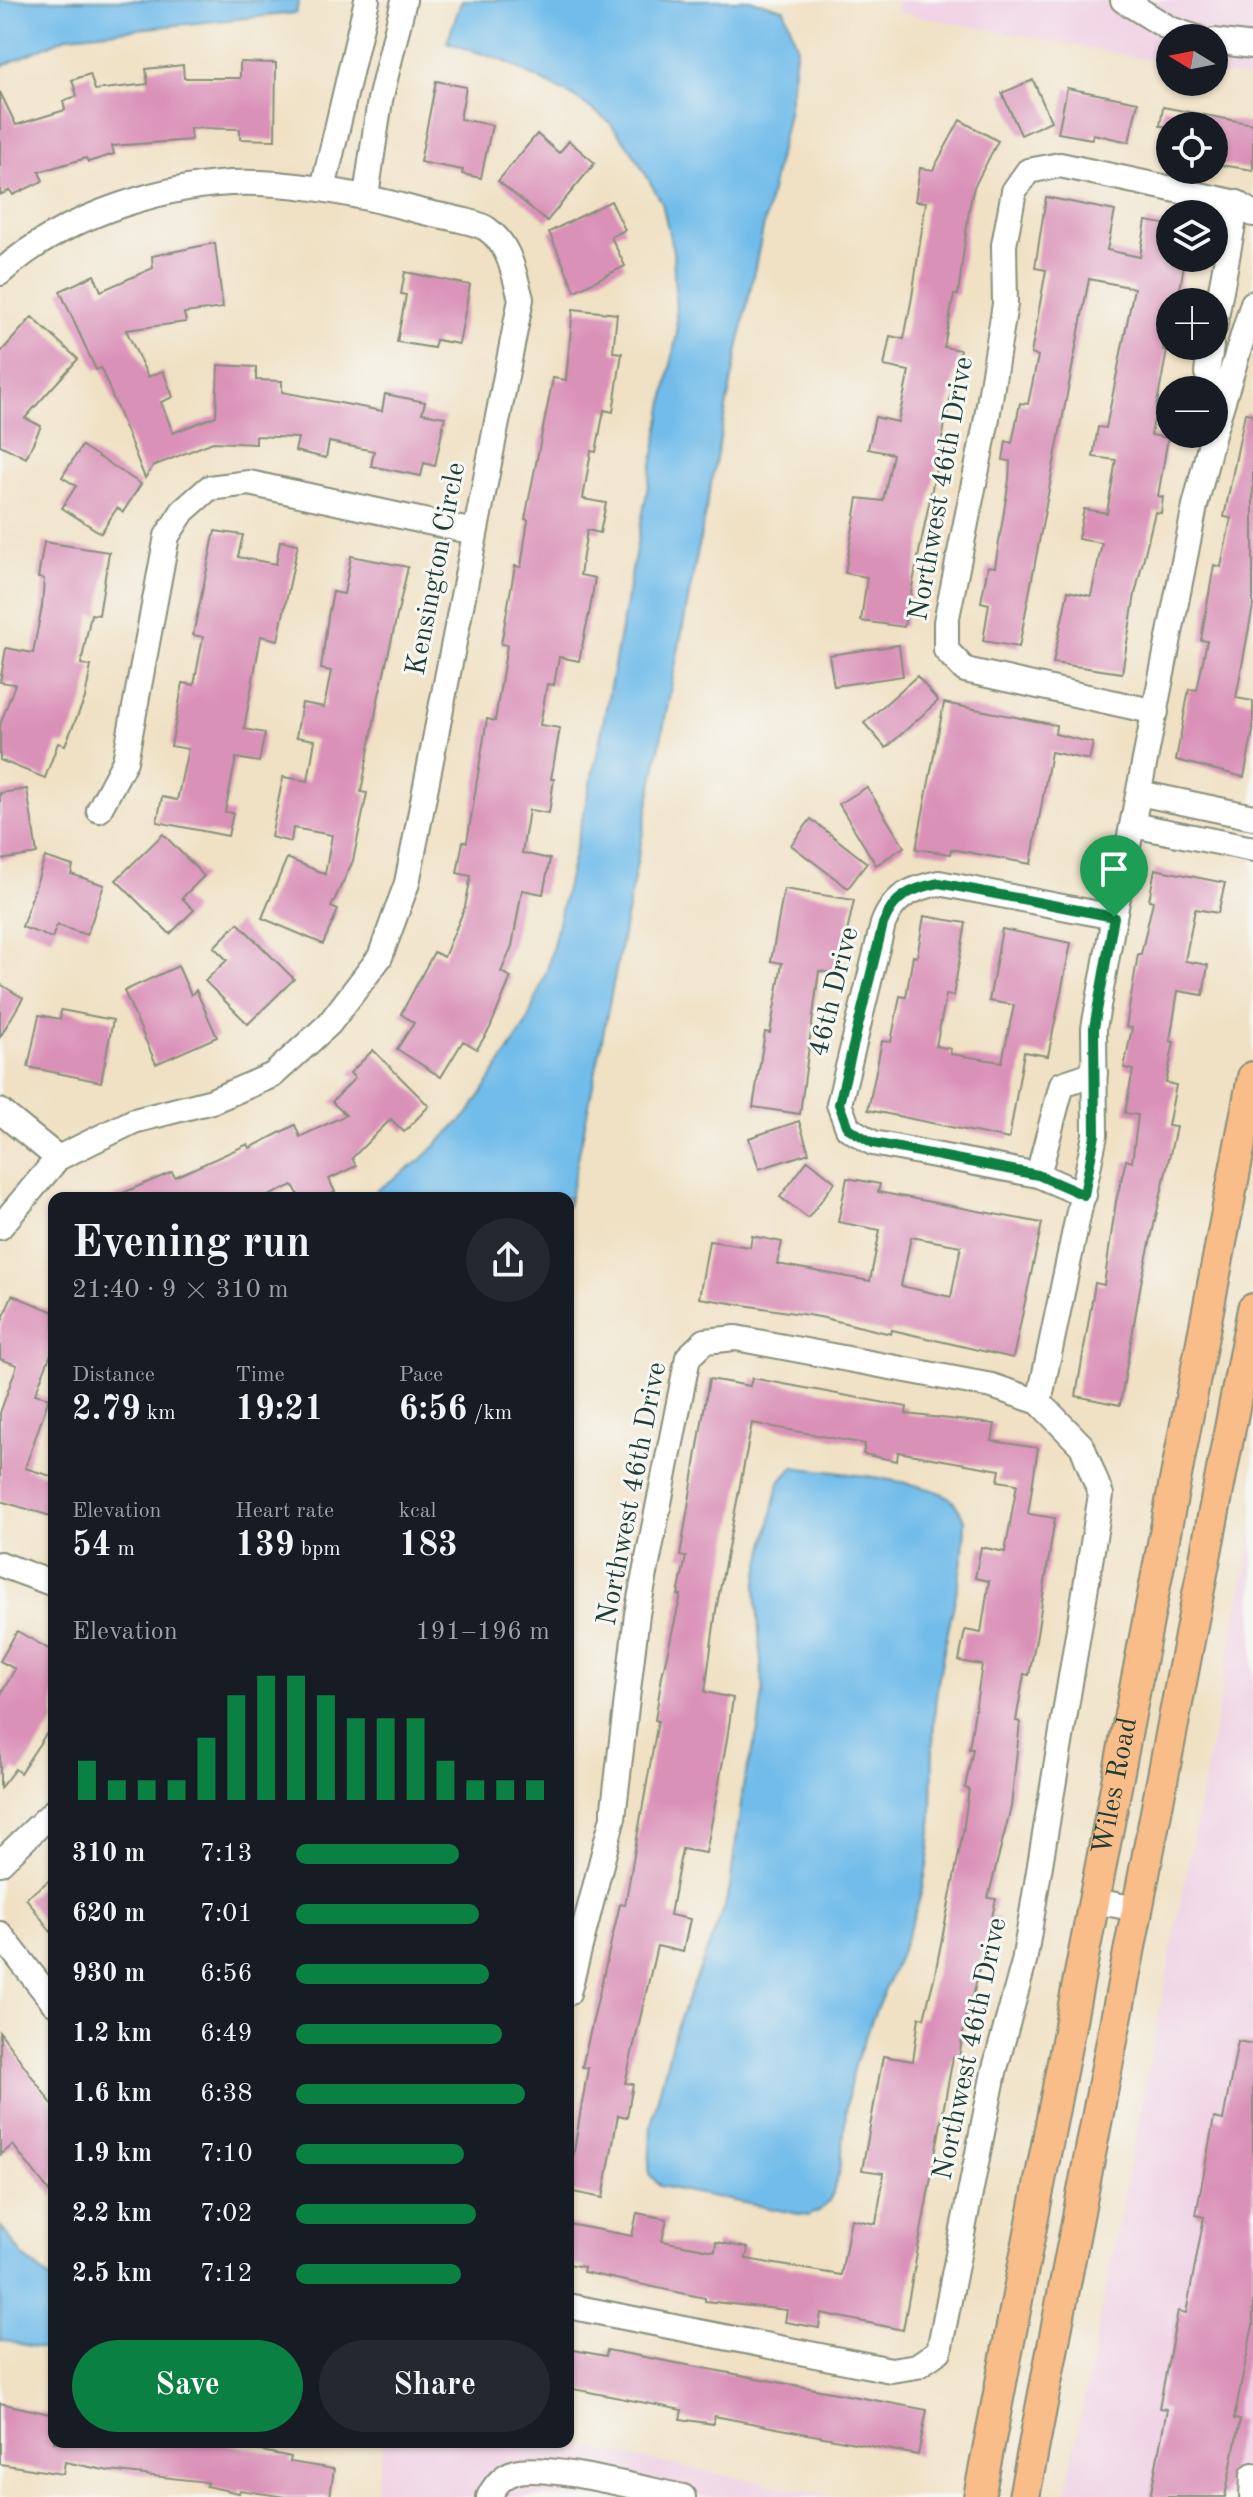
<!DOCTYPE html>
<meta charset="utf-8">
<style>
:root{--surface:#171b24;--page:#242831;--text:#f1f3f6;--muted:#9ea1a6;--accent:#0b8043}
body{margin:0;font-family:"Old Standard TT",serif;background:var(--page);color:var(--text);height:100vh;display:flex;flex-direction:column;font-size:30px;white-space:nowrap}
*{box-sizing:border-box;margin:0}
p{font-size:26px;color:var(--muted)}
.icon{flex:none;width:44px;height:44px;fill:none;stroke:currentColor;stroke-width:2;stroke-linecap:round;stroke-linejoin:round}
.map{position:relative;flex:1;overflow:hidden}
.drawer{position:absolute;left:48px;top:1192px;width:526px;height:1256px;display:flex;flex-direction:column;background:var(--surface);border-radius:16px;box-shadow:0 2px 6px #0004}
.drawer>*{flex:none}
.needle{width:52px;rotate:280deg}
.controls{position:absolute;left:1156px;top:24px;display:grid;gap:16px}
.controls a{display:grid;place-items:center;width:72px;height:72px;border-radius:50%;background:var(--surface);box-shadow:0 2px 6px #0004;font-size:40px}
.pin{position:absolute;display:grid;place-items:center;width:68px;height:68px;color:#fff;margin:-82px -34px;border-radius:50% 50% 50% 0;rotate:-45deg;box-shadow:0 0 8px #0007}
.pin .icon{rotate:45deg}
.round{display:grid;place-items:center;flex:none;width:84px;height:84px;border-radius:42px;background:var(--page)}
.overview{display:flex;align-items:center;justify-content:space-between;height:136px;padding:0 24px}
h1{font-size:44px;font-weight:700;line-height:60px}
.figures{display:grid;grid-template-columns:repeat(3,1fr);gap:12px;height:136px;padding:8px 24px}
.figures div{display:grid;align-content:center}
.figures b{font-size:34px;font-weight:700}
.figures small{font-size:22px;font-weight:400}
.figures p{font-size:22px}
.chart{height:224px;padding:16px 24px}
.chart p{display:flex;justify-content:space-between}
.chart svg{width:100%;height:144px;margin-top:8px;stroke:var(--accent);stroke-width:6}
.primary-button{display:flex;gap:16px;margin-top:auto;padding:16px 24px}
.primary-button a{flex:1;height:92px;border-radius:48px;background:var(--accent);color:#fff;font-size:32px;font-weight:700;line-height:92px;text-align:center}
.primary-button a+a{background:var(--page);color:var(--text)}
ul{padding:0 24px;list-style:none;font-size:26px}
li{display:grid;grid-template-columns:128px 96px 1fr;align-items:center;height:60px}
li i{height:20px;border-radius:10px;background:var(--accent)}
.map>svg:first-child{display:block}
</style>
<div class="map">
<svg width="1253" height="2497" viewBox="0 0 1253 2497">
<rect width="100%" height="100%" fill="#f6f6f2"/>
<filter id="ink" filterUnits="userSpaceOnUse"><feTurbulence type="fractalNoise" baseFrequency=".0125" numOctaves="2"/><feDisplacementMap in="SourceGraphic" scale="16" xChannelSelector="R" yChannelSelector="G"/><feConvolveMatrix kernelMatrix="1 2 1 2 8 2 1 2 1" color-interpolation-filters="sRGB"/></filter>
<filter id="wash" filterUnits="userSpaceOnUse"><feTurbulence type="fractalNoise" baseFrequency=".006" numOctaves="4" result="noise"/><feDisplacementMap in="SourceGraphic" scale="32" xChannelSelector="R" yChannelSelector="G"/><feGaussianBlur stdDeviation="1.8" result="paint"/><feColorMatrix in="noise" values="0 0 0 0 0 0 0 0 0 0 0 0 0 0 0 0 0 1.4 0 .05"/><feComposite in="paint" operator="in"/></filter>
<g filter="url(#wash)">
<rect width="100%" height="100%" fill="#f0e1c4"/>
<g fill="#f0d0e4">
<polygon points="898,0 1253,0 1253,80 1214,72 1214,38 1170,38 1170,64 896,12"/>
<polygon points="1253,1529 1253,2497 1065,2497"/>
<polygon points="384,2442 558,2442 836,2497 374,2497"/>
</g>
<g fill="#71bcea" stroke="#487c8f" stroke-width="2">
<polygon points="0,0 299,0 296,13 69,36 0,67"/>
<path d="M 462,0 L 752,0 L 784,9 L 797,45 L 788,113 C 708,476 644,843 568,1207 L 568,1198 L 366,1198 L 422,1159 L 469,1113 L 526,1024 L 548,967 L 598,750 L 677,333 L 673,251 L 662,203 L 632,151 L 609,122 L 575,97 L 504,61 L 447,42 Z"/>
<path d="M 793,1467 C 831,1472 915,1479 947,1496 C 956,1502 960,1512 965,1521 C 964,1578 945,1633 937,1689 C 928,1751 938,1816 925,1877 C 910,1946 873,2005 853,2072 C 842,2109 847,2160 831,2197 C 827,2207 817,2211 808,2216 L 660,2186 L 649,2174 L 651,2125 L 675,2030 L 724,1909 L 730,1887 L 744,1781 L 758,1730 L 763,1693 L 756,1586 L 779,1483 Z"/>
<polygon points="0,2226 24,2257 54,2282 54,2351 0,2340"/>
</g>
<g id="blocks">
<g fill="#da91b8" fill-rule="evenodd">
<polygon points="240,62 276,63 275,140 240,139 240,129 190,128 191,140 112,146 114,154 88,162 86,158 39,172 43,181 13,195 10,190 0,195 0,92 16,125 65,110 63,101 77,96 72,80 90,74 95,90 148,84 146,69 183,65 184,78 240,78"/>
<polygon points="1033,80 1051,121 1021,135 1002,93"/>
<polygon points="436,81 466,87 460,119 492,125 481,178 462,174 463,170 420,162"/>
<polygon points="1067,88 1138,102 1129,142 1093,134 1092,139 1058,133"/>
<polygon points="1163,107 1253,124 1253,170 1214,164 1214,126 1160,126"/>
<polygon points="960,120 998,141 974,187 969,209 958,295 954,295 944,347 960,350 904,627 861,621 867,577 845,573 858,498 883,501 893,454 868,449 875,417 898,422 909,371 884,366 890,336 904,339 912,297 926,202 915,201 920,168 933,170"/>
<polygon points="537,134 559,153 569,141 595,163 547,221 498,181"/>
<polygon points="1046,197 1115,211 1107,250 1140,257 1146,221 1170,225 1170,258 1185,258 1178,302 1170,302 1163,350 1167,351 1151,435 1168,438 1158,496 1163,497 1161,513 1155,512 1135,594 1122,673 1053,663 1068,591 1091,596 1102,543 1078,539 1084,509 1107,513 1116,460 1093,457 1098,427 1106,428 1134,288 1089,279 1019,647 983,641 989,604 981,602 988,566 995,567 1009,480 1010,461 1003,460 1006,441 1012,443 1020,403 1028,404 1038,356 1031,354 1046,270 1035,268"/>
<polygon points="611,201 625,230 611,237 625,266 575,291 549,232"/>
<polygon points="215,243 223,308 184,313 186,322 126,330 148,377 163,371 173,397 161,402 173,433 216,416 218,365 256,367 256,380 282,381 282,392 382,411 385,394 425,402 422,413 445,417 435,466 424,463 421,476 371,466 374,451 329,442 326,458 295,451 298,438 256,436 256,444 213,442 153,466 145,478 101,368 96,370 60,291 94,275 101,291 153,268 152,256"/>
<polygon points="405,272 470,285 459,344 436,340 434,348 397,342 406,295 401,294"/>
<polygon points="573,309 617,314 613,352 622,353 613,412 604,410 596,452 591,451 583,499 606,503 600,533 587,530 580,575 595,578 590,609 579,661 559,657 554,685 547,684 540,725 560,728 551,779 554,779 549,813 529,810 522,853 550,859 543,894 522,890 512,946 501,972 511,977 490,1028 477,1049 463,1041 441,1077 397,1049 414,1023 401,1014 434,952 444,957 465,907 471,876 457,873 463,841 467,842 487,719 495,721 507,645 501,644 515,566 521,567 528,520 525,519 553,378 566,380"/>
<polygon points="32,317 78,359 25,418 41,426 26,458 0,445 0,353"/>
<polygon points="1245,413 1253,414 1253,606 1236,698 1253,701 1253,731 1244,777 1176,760 1189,689 1197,690 1207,641 1201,640 1214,565 1221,567 1231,518 1224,517"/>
<polygon points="82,446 141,484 123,512 117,508 101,533 62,508 76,486 62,477"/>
<polygon points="215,531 243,535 238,557 276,564 280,541 298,544 278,640 261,636 244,729 265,733 259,762 236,758 225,812 233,813 228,836 157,822 162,797 177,800 188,749 171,746 183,683 194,685 203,637 193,635"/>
<polygon points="44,542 109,552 99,615 91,614 81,664 91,666 85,698 65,745 58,743 45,778 0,760 0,725 15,684 0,682 6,648 33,653 42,606 44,579 38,578"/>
<polygon points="351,556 408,567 378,700 361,792 367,793 353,861 331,907 338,910 323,944 262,918 287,858 325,874 332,835 293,828 291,842 271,837 283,777 308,781 315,740 296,737 302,703 324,707 331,671 321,669 328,616 333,592 344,594"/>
<polygon points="899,645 903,676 834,686 829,655"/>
<polygon points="917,676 938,701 886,748 864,723"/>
<polygon points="944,703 1056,725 1055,734 1093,743 1089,760 1051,752 1031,864 951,849 950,854 916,849"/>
<polygon points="867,787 904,847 876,865 839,804"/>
<polygon points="27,789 37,854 0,860 0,793"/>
<polygon points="811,819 867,863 848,888 791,845"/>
<polygon points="163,834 204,876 182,898 194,910 170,934 116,880"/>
<polygon points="45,857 73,866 71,874 104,885 87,935 57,925 52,938 22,927"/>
<polygon points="1155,869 1225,883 1218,913 1195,909 1185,961 1208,965 1203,995 1178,991 1170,1041 1174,1042 1166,1083 1176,1085 1168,1126 1176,1127 1141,1283 1120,1405 1076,1396 1095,1283 1104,1285 1116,1201 1126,1160 1132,1162 1138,1115 1125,1113 1133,1070 1124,1068 1132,1028 1126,1027 1138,954 1141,954 1153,901 1149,900"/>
<polygon points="784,889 854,900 838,974 819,971 800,1114 753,1107 765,1032 770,1033 782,963 771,961"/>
<polygon points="924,916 966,923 953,996 946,995 936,1046 951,1049 950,1054 1002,1062 1014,1005 989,1001 1002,929 1071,943 1048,1056 1024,1052 1009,1139 868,1110 882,1041 891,1042 900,996 906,997 913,956 917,957"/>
<polygon points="238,923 294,979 248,1024 205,981 227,960 214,947"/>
<polygon points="178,966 191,995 196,990 217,1037 156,1064 124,991"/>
<polygon points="0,984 23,998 0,1037"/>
<polygon points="61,1010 113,1020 101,1082 28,1067 39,1015 60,1019"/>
<polygon points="373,1050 429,1106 404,1132 391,1119 352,1158 356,1166 329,1179 335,1192 323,1198 300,1198 293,1185 264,1198 111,1198 172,1172 175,1177 248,1144 250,1148 295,1125 300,1137 346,1115 332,1102 355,1078 350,1073"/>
<polygon points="799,1121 809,1153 759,1169 749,1138"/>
<polygon points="808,1160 835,1182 808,1218 780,1197"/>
<path d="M 847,1178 L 880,1184 L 878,1192 L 1042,1223 L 1013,1358 L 892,1330 L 891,1334 L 820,1317 L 699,1298 L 709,1241 L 750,1247 L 752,1236 L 782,1242 L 777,1264 L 870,1281 L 880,1230 L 838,1222 ZM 911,1237 L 961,1246 L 951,1297 L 901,1286 Z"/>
<polygon points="12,1295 54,1312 54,1346 35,1394 49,1398 25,1468 54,1477 54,1517 0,1501 0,1413 17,1365 0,1359 0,1327"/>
<polygon points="752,1378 907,1407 906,1414 995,1424 992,1441 1038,1448 1028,1514 1055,1518 1037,1634 1029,1675 1024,1674 1016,1721 1020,1722 1011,1807 988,1898 996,1899 992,1917 999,1918 996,1935 987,1933 969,2015 966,2014 959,2058 953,2057 903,2330 821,2313 819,2328 785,2322 787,2310 705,2301 705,2298 583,2272 584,2267 568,2264 568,2224 632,2236 637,2213 667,2219 662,2241 715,2251 716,2242 748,2248 746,2259 841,2275 851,2219 876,2224 884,2173 862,2170 883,2056 913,2061 919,2017 924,2018 935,1974 963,1832 969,1789 965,1788 973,1749 969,1749 982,1665 959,1661 965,1630 981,1633 989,1581 975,1578 981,1547 1005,1552 1017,1484 998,1481 1000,1470 898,1452 897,1461 863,1454 865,1444 752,1423 716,1610 705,1692 733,1698 727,1739 706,1853 682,1849 670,1915 690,1919 683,1952 657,1946 625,2083 633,2084 627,2117 618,2115 603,2198 568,2191 568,2156 573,2157 588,2068 582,2067 620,1904 625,1905 658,1721 655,1720 662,1676 681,1595 678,1595 686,1557 680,1556 709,1379 750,1386"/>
<polygon points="17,1631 54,1652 54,1722 20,1773 15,1769 0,1788 0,1696 15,1669 0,1661"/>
<polygon points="54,1877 54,1936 26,1898"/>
<polygon points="0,2032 54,2107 54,2198 13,2145 0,2155"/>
<polygon points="1238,2041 1253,2044 1253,2325 1234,2419 1240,2420 1225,2497 1150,2497 1167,2409 1159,2408 1178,2311 1186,2313 1204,2217 1196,2215 1214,2118 1223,2120"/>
<polygon points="568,2349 606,2356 607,2350 927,2410 918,2455 714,2416 713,2424 680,2419 682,2410 568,2388"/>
<polygon points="0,2403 54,2415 54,2442 219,2442 291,2457 290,2462 334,2469 330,2497 285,2497 240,2490 239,2493 206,2486 207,2482 109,2471 65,2462 63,2474 0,2464"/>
</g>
</g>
</g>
<g filter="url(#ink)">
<use href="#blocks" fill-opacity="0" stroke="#888f7c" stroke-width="2"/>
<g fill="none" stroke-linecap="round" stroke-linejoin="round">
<g stroke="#888f7c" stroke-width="28">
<g id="minor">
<polyline points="1123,0 1170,29 1197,38"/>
<polyline points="1214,41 1253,46"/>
<polyline points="323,189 367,0"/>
<polyline points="366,196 380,100 404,0"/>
<path d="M 0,273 C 63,215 175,179 260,183 C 314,185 365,196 416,210 C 433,215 474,220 487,229 C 510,245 514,274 521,299 L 407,883 L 380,957 L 329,1024 L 273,1075 L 212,1101 L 134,1121 L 58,1158 L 0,1227"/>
<polyline points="1214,328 1237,203"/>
<polyline points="1211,346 1207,373 1222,399"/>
<polyline points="1214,430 1253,303"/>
<polyline points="1156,712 965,670 946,650 946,622 986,424 1005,304 1004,245 1014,191 1028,171 1060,165 1237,203 1253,214"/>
<polyline points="1139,793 1253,817"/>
<polyline points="99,810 125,761 167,536 183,511 209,488 249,483 474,532"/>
<polyline points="1133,825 1253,849"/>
<polyline points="0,1111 58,1158"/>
<polyline points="1038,1175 1062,1084 1095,1073"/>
<path d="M 1084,1195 L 1038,1175 L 873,1143 L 848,1128 L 839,1104 L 883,924 C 894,896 910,889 939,883 L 1114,917"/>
<polyline points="1039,1402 1095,1135 1094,1028 1114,917 1195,506 1213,434"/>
<polyline points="0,1564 54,1584"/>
<polyline points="0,1863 54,1811"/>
<polyline points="1094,1901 1138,1909"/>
<polyline points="0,1934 54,2003"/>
<polyline points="568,1993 613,1817 637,1614 688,1357 705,1341 736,1338 992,1386 1039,1402 1082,1446 1101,1495 1024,1962 994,2072 939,2351 917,2366 891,2370 568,2306"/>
<path d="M 489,2497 C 495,2485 502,2476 515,2472 C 545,2463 647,2490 683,2497"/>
<polyline points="1252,2497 1253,2475"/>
</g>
</g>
<g stroke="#888f7c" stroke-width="34">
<g id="major">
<path id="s1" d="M 979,2497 L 1253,1077"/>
<polyline points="1024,2497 1253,1309"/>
</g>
</g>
<use href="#minor" stroke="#fff" stroke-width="24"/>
<use href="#major" stroke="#f8bd89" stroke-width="30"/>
</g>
</g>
<g fill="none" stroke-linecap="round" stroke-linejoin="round" filter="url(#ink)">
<g stroke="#fff" stroke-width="16">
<path id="route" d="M 939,883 L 1114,917 L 1094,1028 L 1095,1135 L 1084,1195 L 1038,1175 L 873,1143 L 848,1128 L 839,1104 L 883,924 C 894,896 910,889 939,883 Z"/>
</g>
<use href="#route" stroke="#0b8043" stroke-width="10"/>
</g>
<g text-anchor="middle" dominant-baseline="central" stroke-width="6" stroke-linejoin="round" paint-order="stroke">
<g font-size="28" fill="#1f3d34" stroke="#f6f6f2">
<text transform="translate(942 489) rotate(-80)">Northwest 46th Drive</text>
<text transform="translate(437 569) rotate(-79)">Kensington Circle</text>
<text transform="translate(835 992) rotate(-76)">46th Drive</text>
<text transform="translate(633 1494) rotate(-79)">Northwest 46th Drive</text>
<text stroke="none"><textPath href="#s1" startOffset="724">Wiles Road</textPath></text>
<text transform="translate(971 2049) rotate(-78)">Northwest 46th Drive</text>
</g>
</g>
</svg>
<div class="controls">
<a><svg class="needle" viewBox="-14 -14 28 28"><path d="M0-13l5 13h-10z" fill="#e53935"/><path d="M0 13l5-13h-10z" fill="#9ea1a6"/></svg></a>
<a><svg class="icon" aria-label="locate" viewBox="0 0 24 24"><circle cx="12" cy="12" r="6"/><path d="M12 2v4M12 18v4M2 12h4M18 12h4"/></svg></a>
<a><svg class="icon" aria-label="layers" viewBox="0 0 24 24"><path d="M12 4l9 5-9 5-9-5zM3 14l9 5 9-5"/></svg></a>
<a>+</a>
<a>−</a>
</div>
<div class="pin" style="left:1114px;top:917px;background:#1e9e55"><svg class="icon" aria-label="arrive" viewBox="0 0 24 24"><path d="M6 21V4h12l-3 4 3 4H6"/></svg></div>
<section class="drawer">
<div class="overview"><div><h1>Evening run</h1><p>21:40 · 9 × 310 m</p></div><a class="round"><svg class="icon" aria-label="share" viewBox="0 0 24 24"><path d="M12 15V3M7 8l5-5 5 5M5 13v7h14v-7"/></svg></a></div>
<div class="figures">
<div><p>Distance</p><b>2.79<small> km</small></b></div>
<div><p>Time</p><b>19:21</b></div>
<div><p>Pace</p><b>6:56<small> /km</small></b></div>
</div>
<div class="figures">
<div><p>Elevation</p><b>54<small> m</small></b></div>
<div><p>Heart rate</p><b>139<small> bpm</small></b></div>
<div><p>kcal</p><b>183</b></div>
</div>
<div class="chart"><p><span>Elevation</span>191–196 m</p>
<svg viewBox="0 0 160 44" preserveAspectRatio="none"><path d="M5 44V32M15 44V38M25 44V38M35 44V38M45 44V25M55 44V12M65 44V6M75 44V6M85 44V12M95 44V19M105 44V19M115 44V19M125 44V32M135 44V38M145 44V38M155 44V38"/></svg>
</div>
<ul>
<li><b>310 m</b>7:13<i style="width:64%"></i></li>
<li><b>620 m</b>7:01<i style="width:72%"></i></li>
<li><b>930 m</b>6:56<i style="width:76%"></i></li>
<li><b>1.2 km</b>6:49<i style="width:81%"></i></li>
<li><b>1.6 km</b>6:38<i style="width:90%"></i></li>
<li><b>1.9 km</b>7:10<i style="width:66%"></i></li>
<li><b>2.2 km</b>7:02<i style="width:71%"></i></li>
<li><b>2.5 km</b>7:12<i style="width:65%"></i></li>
</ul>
<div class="primary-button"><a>Save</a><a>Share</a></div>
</section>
</div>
